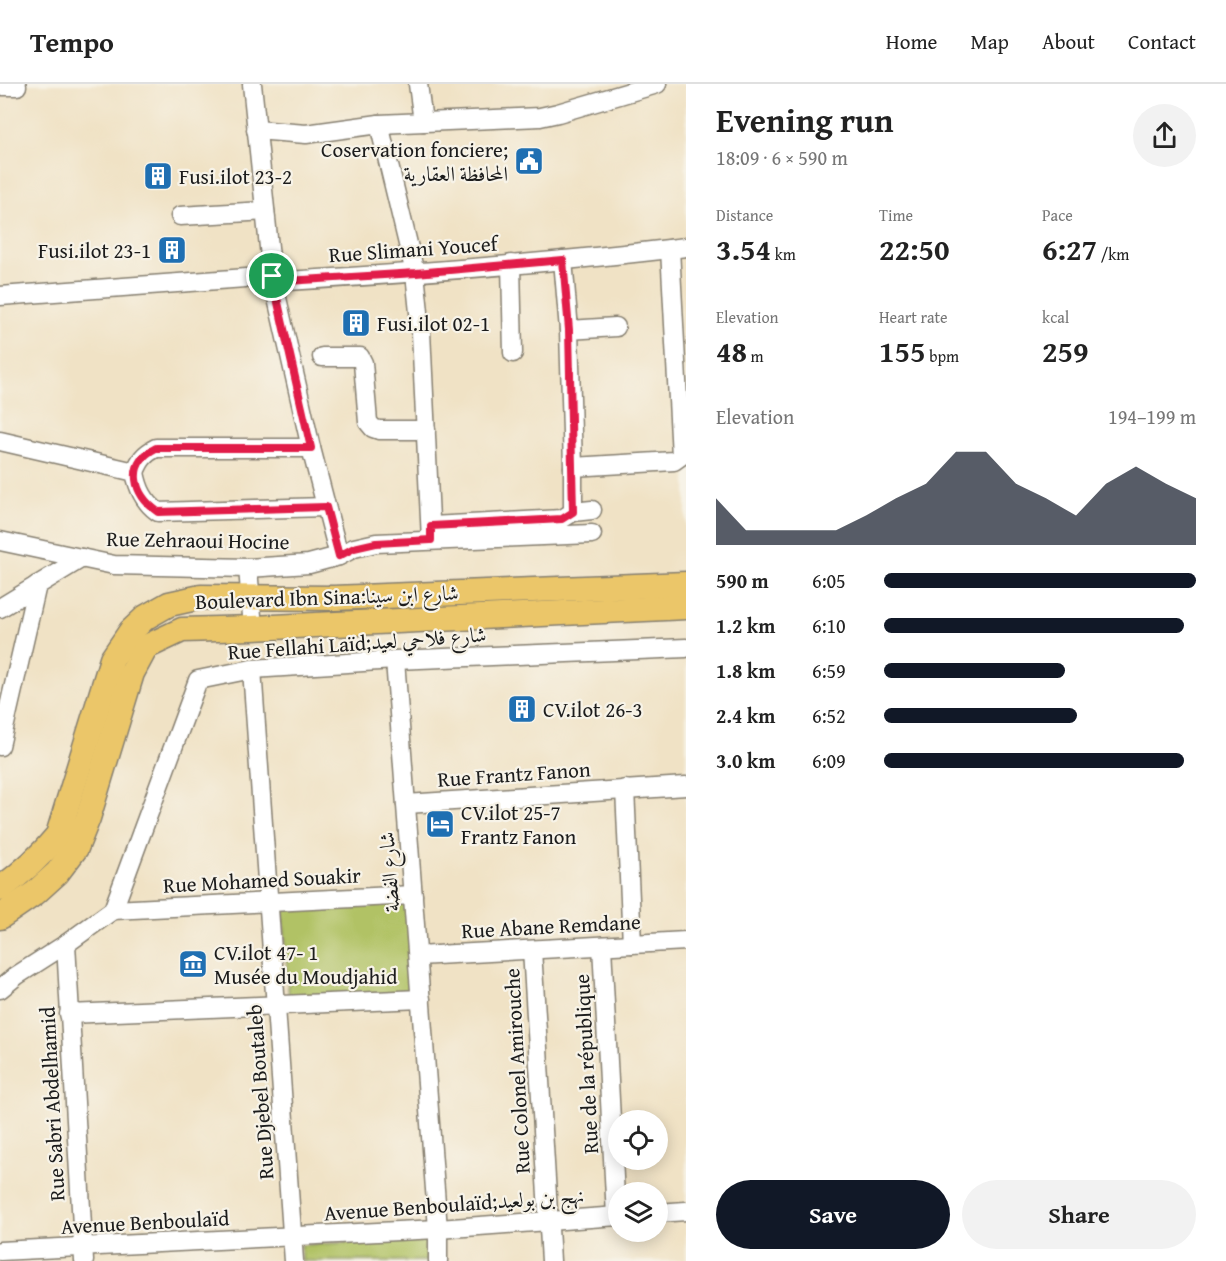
<!DOCTYPE html>
<meta charset="utf-8">
<style>
:root{--surface:#fff;--page:#f2f2f2;--text:#222;--muted:#767676;--line:#e0e0e0;--accent:#111827}
body{margin:0;font-family:"Gentium Book Plus",Amiri,serif;background:var(--page);color:var(--text);height:100vh;display:flex;flex-direction:column;font-size:22px;white-space:nowrap}
*{box-sizing:border-box;margin:0}
p{font-size:20px;color:var(--muted)}
.icon{flex:none;width:33px;height:33px;fill:none;stroke:currentColor;stroke-width:2;stroke-linecap:round;stroke-linejoin:round}
.map{position:relative;flex:1;overflow:hidden}
.side{display:flex;flex-direction:column;background:var(--surface);width:540px}
.side>*{flex:none}
.buttons{position:absolute;left:608px;top:1026px;display:grid;gap:12px}
.buttons a{display:grid;place-items:center;width:60px;height:60px;border-radius:50%;background:var(--surface);box-shadow:0 3px 15px #0003;font-size:30px}
.pin{position:absolute;display:grid;place-items:center;width:51px;height:51px;color:#fff;margin:-26px;border:3px solid #fff;border-radius:50%;box-shadow:0 2px 6px #0007}
.round{display:grid;place-items:center;flex:none;width:63px;height:63px;border-radius:32px;background:var(--page)}
.summary{display:flex;align-items:center;justify-content:space-between;height:102px;padding:0 30px}
h1{font-size:33px;font-weight:700;line-height:45px}
.figures{display:grid;grid-template-columns:repeat(3,1fr);gap:9px;height:102px;padding:6px 30px}
.figures div{display:grid;align-content:center}
.figures b{font-size:30px;font-weight:700}
.figures small{font-size:16px;font-weight:400}
.figures p{font-size:16px}
.chart{height:168px;padding:12px 30px}
.chart p{display:flex;justify-content:space-between}
.chart svg{width:100%;height:108px;margin-top:6px;fill:var(--accent);opacity:.7}
.button{display:flex;gap:12px;margin-top:auto;padding:12px 30px}
.button a{flex:1;height:69px;border-radius:36px;background:var(--accent);color:#fff;font-size:24px;font-weight:700;line-height:69px;text-align:center}
.button a+a{background:var(--page);color:var(--text)}
ul{padding:0 30px;list-style:none;font-size:20px}
li{display:grid;grid-template-columns:96px 72px 1fr;align-items:center;height:45px}
li i{height:15px;border-radius:8px;background:var(--accent)}
header{display:flex;align-items:center;gap:36px;box-sizing:border-box;height:84px;padding:0 30px;background:var(--surface);border-bottom:2px solid var(--line)}
header strong{font-size:28px}
nav{display:flex;gap:33px;margin-inline-start:auto;font-size:21px}
main{display:flex;flex:1;min-height:0}
.map>svg:first-child{display:block}
</style>
<header>
<strong>Tempo</strong>
<nav><a>Home</a><a>Map</a><a>About</a><a>Contact</a></nav>
</header>
<main>
<div class="map">
<svg width="686" height="1177" viewBox="0 0 686 1177">
<rect width="100%" height="100%" fill="#f7f3e8"/>
<filter id="ink" filterUnits="userSpaceOnUse"><feTurbulence type="fractalNoise" baseFrequency=".0167" numOctaves="2"/><feDisplacementMap in="SourceGraphic" scale="12" xChannelSelector="R" yChannelSelector="G"/><feConvolveMatrix kernelMatrix="1 2 1 2 8 2 1 2 1" color-interpolation-filters="sRGB"/></filter>
<filter id="wash" filterUnits="userSpaceOnUse"><feTurbulence type="fractalNoise" baseFrequency=".008" numOctaves="4" result="noise"/><feDisplacementMap in="SourceGraphic" scale="24" xChannelSelector="R" yChannelSelector="G"/><feGaussianBlur stdDeviation="1.35" result="paint"/><feColorMatrix in="noise" values="0 0 0 0 0 0 0 0 0 0 0 0 0 0 0 0 0 1.4 0 .05"/><feComposite in="paint" operator="in"/></filter>
<g filter="url(#wash)">
<rect width="100%" height="100%" fill="#f0e2c5"/>
<g fill="#b1c265" stroke="#666f40" stroke-width="1.5">
<polygon points="409,816 415,908 289,916 283,824"/>
<polygon points="428,1154 430,1177 302,1177 301,1161"/>
</g>
</g>
<g filter="url(#ink)">
<g fill="none" stroke-linecap="round" stroke-linejoin="round">
<g stroke="#867f70" stroke-width="21">
<g id="minor">
<polyline points="418,0 423,38"/>
<polyline points="0,2 17,2"/>
<polyline points="379,40 415,189 421,248 431,456"/>
<polyline points="256,46 306,50 379,40 540,33 558,29 657,0"/>
<polyline points="180,132 265,127"/>
<polyline points="563,176 569,246 573,383"/>
<polyline points="511,180 513,269"/>
<path d="M 0,212 L 272,192 L 287,197 C 420,189 554,179 686,163"/>
<polyline points="569,246 616,243"/>
<polyline points="322,273 360,273 363,279 368,338 373,344 379,346 426,346"/>
<path d="M 0,357 L 135,388 C 138,405 144,418 158,428 L 326,423"/>
<path d="M 135,388 C 140,376 144,370 156,364 L 311,364"/>
<polyline points="592,426 573,428 573,383 674,377 681,372 670,165"/>
<polyline points="431,442 562,435 573,428"/>
<polyline points="0,457 114,481 248,484 309,480 339,472 311,364 272,192 252,0"/>
<polyline points="339,472 354,464 376,459 592,450"/>
<polyline points="248,484 253,544"/>
<polyline points="0,524 82,474"/>
<polyline points="395,576 438,1145 438,1177"/>
<polyline points="252,585 294,1177"/>
<polyline points="0,662 37,501"/>
<polyline points="625,705 632,860"/>
<polyline points="406,720 686,702"/>
<polyline points="113,826 413,811"/>
<polyline points="66,860 84,1177"/>
<polyline points="602,862 616,1132"/>
<polyline points="532,866 551,1177"/>
<polyline points="418,872 686,857"/>
<polyline points="0,905 16,892 66,860 113,826 198,596 252,585 395,576 686,564"/>
<polyline points="69,930 421,915"/>
<polyline points="657,1129 686,1127"/>
<polyline points="0,1167 438,1145 618,1132"/>
</g>
</g>
<g stroke="#867f70" stroke-width="27">
<g id="major">
<path d="M 0,805 C 22,789 41,772 58,751 L 112,575 L 131,547 L 146,533 L 169,520 L 201,513 L 334,514 L 686,500"/>
<polyline points="0,833 35,809 57,789 76,764 88,734 132,589 146,563 182,546 253,544 686,523"/>
</g>
</g>
<use href="#minor" stroke="#fff" stroke-width="18"/>
<use href="#major" stroke="#ebc669" stroke-width="24"/>
</g>
</g>
<g fill="none" stroke-linecap="round" stroke-linejoin="round" filter="url(#ink)">
<g stroke="#fff" stroke-width="12">
<path id="route" d="M 563,176 L 569,246 L 573,428 L 562,435 L 431,442 L 431,456 L 376,459 L 354,464 L 339,472 L 326,423 L 158,428 C 133,410 125,380 156,364 L 311,364 L 272,192 L 287,197 L 416,189 Z"/>
</g>
<use href="#route" stroke="#e11d48" stroke-width="8"/>
</g>
<defs>
<g id="civic-square" transform="scale(1.5)"><rect x="-9" y="-9" width="18" height="18" rx="4" fill="#1f6fb2" stroke="#f7f3e8"/><path d="M-.6-6.5H3V-4.5H.6V-3L4-1V1h2V6H-6V1h2V-1L-.6-3ZM-1.2 2.5V6h2.4V2.5Z" fill="#fff"/></g>
<g id="building-square" transform="scale(1.5)"><rect x="-9" y="-9" width="18" height="18" rx="4" fill="#1f6fb2" stroke="#f7f3e8"/><path d="M-4-6H4V6H1V3H-1V6H-4ZM-2.5-4.3h1.7v1.8h-1.7ZM.8-4.3h1.7v1.8H.8ZM-2.5-1h1.7V.8h-1.7ZM.8-1h1.7V.8H.8Z" fill="#fff"/></g>
<g id="hotel-square" transform="scale(1.5)"><rect x="-9" y="-9" width="18" height="18" rx="4" fill="#1f6fb2" stroke="#f7f3e8"/><path d="M-6-4.5h1.5V1H6V5H4.5V3h-9V5H-6ZM-4 0a1.8 1.8 0 1 1 3.6 0ZM.5 0V-2.5h3Q6-2.5 6 0Z" fill="#fff"/></g>
<g id="museum-square" transform="scale(1.5)"><rect x="-9" y="-9" width="18" height="18" rx="4" fill="#1f6fb2" stroke="#f7f3e8"/><path d="M0-6L6-3V-2H-6V-3ZM-5-1h2V3h-2ZM-1-1h2V3h-2ZM3-1h2V3H3ZM-6 4H6V6H-6Z" fill="#fff"/></g>
</defs>
<g fill-rule="evenodd">
<use href="#civic-square" x="529" y="77"/>
<use href="#building-square" x="158" y="92"/>
<use href="#building-square" x="172" y="166"/>
<use href="#building-square" x="356" y="239"/>
<use href="#building-square" x="522" y="625"/>
<use href="#hotel-square" x="440" y="740"/>
<use href="#museum-square" x="193" y="880"/>
</g>
<g text-anchor="middle" dominant-baseline="central" stroke-width="4.5" stroke-linejoin="round" paint-order="stroke">
<g font-size="21" fill="#1c1c1c" stroke="#f7f3e8" text-anchor="start">
<text x="508" y="65" text-anchor="end">Coservation fonciere;<tspan x="508" dy="24">المحافظة العقارية</tspan></text>
<text x="179" y="92">Fusi.ilot 23-2</text>
<text x="151" y="166" text-anchor="end">Fusi.ilot 23-1</text>
<text x="377" y="239">Fusi.ilot 02-1</text>
<text x="543" y="625">CV.ilot 26-3</text>
<text x="461" y="728">CV.ilot 25-7<tspan x="461" dy="24">Frantz Fanon</tspan></text>
<text x="214" y="868">CV.ilot 47- 1<tspan x="214" dy="24">Musée du Moudjahid</tspan></text>
</g>
<g font-size="21" fill="#1c1c1c" stroke="#f7f3e8">
<text transform="translate(413 165) rotate(-4)">Rue Slimani Youcef</text>
<text transform="translate(198 456) rotate(1)">Rue Zehraoui Hocine</text>
<text transform="translate(327 513) rotate(-2)">Boulevard Ibn Sina:شارع ابن سينا</text>
<text transform="translate(357 559) rotate(-4)">Rue Fellahi Laïd;شارع فلاحي لعيد</text>
<text transform="translate(514 690) rotate(-4)">Rue Frantz Fanon</text>
<text transform="translate(389 788) rotate(-94)">شارع الفضة</text>
<text transform="translate(262 796) rotate(-3)">Rue Mohamed Souakir</text>
<text transform="translate(551 842) rotate(-3)">Rue Abane Remdane</text>
<text transform="translate(586 980) rotate(-93)">Rue de la république</text>
<text transform="translate(517 987) rotate(-93)">Rue Colonel Amirouche</text>
<text transform="translate(260 1008) rotate(-94)">Rue Djebel Boutaleb</text>
<text transform="translate(52 1020) rotate(-93)">Rue Sabri Abdelhamid</text>
<text transform="translate(454 1120) rotate(-4)">Avenue Benboulaïd;نهج بن بولعيد</text>
<text transform="translate(145 1138) rotate(-3)">Avenue Benboulaïd</text>
</g>
</g>
</svg>
<div class="buttons">
<a><svg class="icon" aria-label="locate" viewBox="0 0 24 24"><circle cx="12" cy="12" r="6"/><path d="M12 2v4M12 18v4M2 12h4M18 12h4"/></svg></a>
<a><svg class="icon" aria-label="layers" viewBox="0 0 24 24"><path d="M12 4l9 5-9 5-9-5zM3 14l9 5 9-5"/></svg></a>
</div>
<div class="pin" style="left:272px;top:192px;background:#1e9e55"><svg class="icon" aria-label="arrive" viewBox="0 0 24 24"><path d="M6 21V4h12l-3 4 3 4H6"/></svg></div>
</div>
<section class="side">
<div class="summary"><div><h1>Evening run</h1><p>18:09 · 6 × 590 m</p></div><a class="round"><svg class="icon" aria-label="share" viewBox="0 0 24 24"><path d="M12 15V3M7 8l5-5 5 5M5 13v7h14v-7"/></svg></a></div>
<div class="figures">
<div><p>Distance</p><b>3.54<small> km</small></b></div>
<div><p>Time</p><b>22:50</b></div>
<div><p>Pace</p><b>6:27<small> /km</small></b></div>
</div>
<div class="figures">
<div><p>Elevation</p><b>48<small> m</small></b></div>
<div><p>Heart rate</p><b>155<small> bpm</small></b></div>
<div><p>kcal</p><b>259</b></div>
</div>
<div class="chart"><p><span>Elevation</span>194–199 m</p>
<svg viewBox="0 0 160 44" preserveAspectRatio="none"><path d="M0 44V25L10 38L20 38L30 38L40 38L50 32L60 25L70 19L80 6L90 6L100 19L110 25L120 32L130 19L140 12L150 19L160 25V44z"/></svg>
</div>
<ul>
<li><b>590 m</b>6:05<i style="width:100%"></i></li>
<li><b>1.2 km</b>6:10<i style="width:96%"></i></li>
<li><b>1.8 km</b>6:59<i style="width:58%"></i></li>
<li><b>2.4 km</b>6:52<i style="width:62%"></i></li>
<li><b>3.0 km</b>6:09<i style="width:96%"></i></li>
</ul>
<div class="button"><a>Save</a><a>Share</a></div>
</section>
</main>
